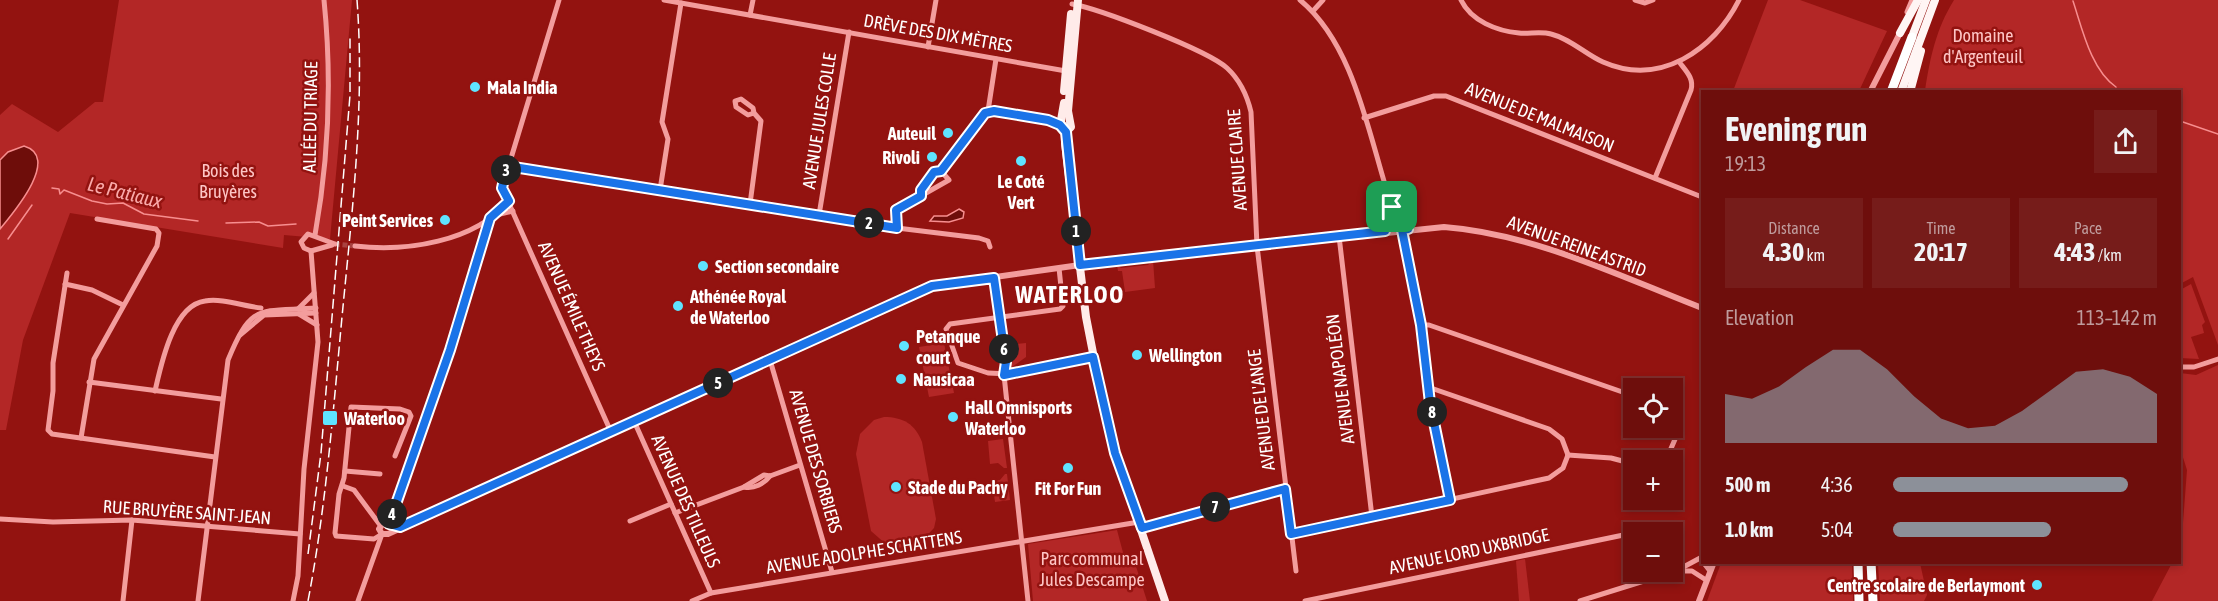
<!DOCTYPE html>
<meta charset="utf-8">
<style>
:root{--surface:#6e0e0c;--page:#761c1a;--text:#f1f3f6;--muted:#bf9c9d;--line:#802e2d;--accent:#8c9099}
body{margin:0;font-family:"Asap Condensed",sans-serif;background:var(--page);color:var(--text);height:100vh;display:flex;flex-direction:column;font-size:22px;white-space:nowrap}
*{box-sizing:border-box;margin:0}
p{font-size:20px;color:var(--muted)}
.icon{flex:none;width:33px;height:33px;fill:none;stroke:currentColor;stroke-width:2;stroke-linecap:round;stroke-linejoin:round}
.map{position:relative;flex:1;overflow:hidden}
.drawer{position:absolute;left:1701px;top:90px;width:480px;height:474px;display:flex;flex-direction:column;background:var(--surface);border-radius:0px;box-shadow:0 3px 9px #0003,0 0 0 2px var(--line)}
.drawer>*{flex:none}
.tools{position:absolute;left:1623px;top:378px;display:grid;gap:12px}
.tools a{display:grid;place-items:center;width:60px;height:60px;border-radius:0px;background:var(--surface);box-shadow:0 3px 9px #0003,0 0 0 2px var(--line);font-size:30px}
.pin{position:absolute;display:grid;place-items:center;width:51px;height:51px;color:#fff;margin:-26px;border-radius:12px;box-shadow:0 3px 9px #0006}
.km{position:absolute;width:30px;height:30px;margin:-15px;border-radius:50%;background:#222;color:#fff;font-size:16px;line-height:30px;text-align:center}
.round{display:grid;place-items:center;flex:none;width:63px;height:63px;border-radius:0px;background:var(--page)}
.summary{display:flex;align-items:center;justify-content:space-between;height:102px;padding:0 24px}
h1{font-size:33px;font-weight:700;line-height:45px}
.stats{display:grid;grid-template-columns:repeat(3,1fr);gap:9px;height:102px;padding:6px 24px}
.stats div{display:grid;align-content:center;border-radius:0px;background:var(--page);text-align:center}
.stats b{font-size:26px;font-weight:700}
.stats small{font-size:16px;font-weight:400}
.stats p{font-size:16px}
.chart{height:168px;padding:12px 24px}
.chart p{display:flex;justify-content:space-between}
.chart svg{width:100%;height:108px;margin-top:6px;fill:var(--accent);opacity:.7}
ul{padding:0 24px;list-style:none;font-size:20px}
li{display:grid;grid-template-columns:96px 72px 1fr;align-items:center;height:45px}
li i{height:15px;border-radius:8px;background:var(--accent)}
.map>svg:first-child{display:block}
</style>
<div class="map">
<svg width="2218" height="601" viewBox="0 0 2218 601">
<rect width="100%" height="100%" fill="#931310"/>
<g fill="#b32726">
<polygon points="119,0 352,0 330,239 284,235 283,248 70,213 23,340 6,430 0,430 0,229 26,193 39,164 8,152 0,160 0,115 12,104 58,132 95,102 103,102"/>
<polygon points="1768,0 1800,0 1887,31 1859,91 1733,91"/>
<path d="M 1954,0 L 2218,0 L 2218,345 L 2193,277 L 2180,284 L 2180,92 L 1925,91 C 1930,58 1936,29 1954,0 Z"/>
<polygon points="1153,260 1155,288 1125,292 1122,271 1118,271 1117,265 1121,268 1148,265"/>
<polygon points="2191,284 2205,322 2202,325 2204,333 2191,337 2199,359 2180,358 2180,290"/>
<polygon points="944,343 954,393 929,397 919,347"/>
<polygon points="1026,343 1026,357 1012,367 1007,345"/>
<polygon points="2218,365 2218,601 2152,601 2172,563 2180,562 2187,470 2180,448 2180,373 2196,375"/>
<path d="M 884,417 C 903,417 915,424 922,442 L 936,519 L 934,528 L 919,544 L 898,548 L 887,545 L 871,531 L 856,454 L 860,434 L 874,420 Z"/>
<polygon points="1003,439 1007,468 1004,468 998,463 990,464 988,441"/>
<polygon points="1005,474 1007,474 1010,500 995,502 992,481 1000,480"/>
<polygon points="1117,530 1125,560 1134,560 1147,601 1033,601 1028,544"/>
<polygon points="1525,559 1530,601 1519,601 1516,561"/>
<polygon points="1721,563 1852,563 1853,601 1707,601"/>
<polygon points="1878,563 1920,563 1927,595 1924,601 1880,601"/>
</g>
<g fill="#6e0d0a" stroke="#f78e8f" stroke-width="1.5">
<path d="M 24,146 C 61,157 14,212 0,229 L 0,160 L 8,152 Z"/>
<polygon points="959,209 964,212 963,218 949,222 930,221 934,216 947,216"/>
</g>
<g fill="none" stroke-linecap="round" stroke-linejoin="round">
<g stroke="#f78e8f" stroke-width="1.5">
<path d="M 2073,1 C 2082,28 2091,70 2116,87"/>
<polyline points="2180,121 2218,134"/>
<polyline points="52,188 59,189 60,194 64,190 92,201 107,204 123,203 144,214 198,221"/>
<polyline points="226,223 259,222 268,226 296,224"/>
<polyline points="8,239 32,205"/>
</g>
<polyline stroke="#a94240" stroke-width="5" stroke-dasharray="5 2.5" stroke-linecap="butt" points="335,244 355,246"/>
<g stroke="#f39d9d" stroke-width="5">
<polyline points="559,0 502,188 611,432"/>
<polyline points="664,0 1066,71"/>
<path d="M 1300,0 C 1356,46 1369,139 1392,207"/>
<path d="M 1461,0 C 1471,21 1497,31 1519,33 C 1529,34 1541,31 1551,34 C 1571,39 1585,54 1603,62 C 1660,87 1714,50 1739,0"/>
<polyline points="1635,0 1645,3 1653,0"/>
<path d="M 1072,4 C 1100,9 1207,50 1227,68 C 1240,80 1247,95 1251,112 L 1257,246 L 1296,571"/>
<polyline points="1313,11 1323,0"/>
<polyline points="1907,12 1912,0"/>
<polyline points="750,15 753,0"/>
<polyline points="928,47 936,0"/>
<polyline points="988,111 996,59"/>
<polyline points="1364,118 1434,96 1446,96 1702,197"/>
<polyline points="507,167 897,228 979,238 988,241 990,247"/>
<polyline points="941,171 988,111 1048,120 1060,125"/>
<path d="M 1655,178 L 1691,90 C 1694,79 1687,72 1680,63"/>
<polyline points="660,190 668,139 662,122 681,3"/>
<polyline points="921,196 921,190 934,172 941,171"/>
<polyline points="750,204 761,121 754,113 753,108 741,99 735,101 736,107 748,115 754,113"/>
<polyline points="1392,207 1400,208 1408,229"/>
<polyline points="496,215 513,211"/>
<polyline points="819,215 849,32"/>
<polyline points="897,228 896,210 949,180 941,171"/>
<polyline points="1402,229 1418,309 1430,403 1450,500"/>
<path d="M 1385,231 C 1383,220 1382,213 1392,207"/>
<path d="M 315,235 C 329,157 332,79 324,0"/>
<polyline points="1339,236 1372,517"/>
<path d="M 355,246 C 406,252 474,242 509,201"/>
<polyline points="311,251 304,248 301,242 308,234 335,244"/>
<polyline points="311,251 332,245"/>
<polyline points="1059,268 1063,306 1060,309 950,324 946,329 958,363 988,373 1010,374 1024,369 1093,357"/>
<polyline points="67,273 53,363 53,391 48,430 52,434 215,457"/>
<polyline points="994,278 1006,362 1004,375 1028,601"/>
<polyline points="65,284 92,290 123,305"/>
<polyline points="299,308 314,293"/>
<polyline points="299,314 317,325"/>
<polyline points="1421,325 1429,325 1634,396"/>
<polyline points="240,335 264,315 316,313"/>
<polyline points="770,360 832,572"/>
<polyline points="2180,367 2194,367 2218,359"/>
<polyline points="89,382 221,399"/>
<polyline points="1428,387 1549,429 1562,439 1568,455"/>
<path d="M 155,391 C 161,365 173,305 205,301 C 222,298 243,306 261,308"/>
<polyline points="634,421 711,593"/>
<polyline points="81,438 94,359 157,246 159,233 156,229 97,219"/>
<polyline points="1568,455 1611,458 1634,464"/>
<polyline points="1666,460 1676,437 1672,418"/>
<polyline points="345,471 380,474"/>
<polyline points="343,486 354,490 380,525"/>
<path d="M 744,487 C 754,489 764,484 770,476"/>
<polyline points="675,513 744,487 764,475 770,476 800,465"/>
<polyline points="0,519 53,522 132,520 300,534"/>
<polyline points="630,521 671,504"/>
<polyline points="389,524 450,350 491,218"/>
<polyline points="1142,528 1285,489"/>
<polyline points="382,534 374,539 336,536 335,533 339,494 344,478 351,407 400,409 409,412 411,416 395,456"/>
<polyline points="1291,534 1549,478 1563,468 1568,455"/>
<polyline points="1703,562 1710,571"/>
<polyline points="1678,571 1692,571 1706,580"/>
<polyline points="123,601 132,520"/>
<path d="M 198,601 L 228,360 C 252,302 259,312 316,308"/>
<polyline points="293,601 298,576 304,469 318,342 311,251"/>
<polyline points="358,601 382,534"/>
<polyline points="692,601 711,593 1139,522"/>
<polyline points="1305,601 1638,532"/>
<polyline points="1580,601 1676,571 1702,557"/>
</g>
<g stroke="#f39d9d" stroke-width="6">
<polyline points="1870,92 1900,33"/>
<path d="M 400,527 L 384,522 L 379,529 L 382,534 L 388,534 L 932,286 L 1080,265 L 1444,227 C 1534,234 1619,276 1702,308"/>
<polyline points="1699,601 1714,562"/>
</g>
<g stroke="#ffebe9" stroke-width="8">
<polyline points="1078,0 1068,111 1071,127 1066,132 1065,143 1086,317 1101,394 1115,453 1165,601"/>
<polyline points="1064,91 1071,14"/>
<polyline points="1064,103 1060,126 1066,132"/>
</g>
<g stroke="#fff5f4" stroke-width="8">
<polyline points="1900,33 1918,0"/>
<polyline points="1912,37 1926,0"/>
<polyline points="1901,92 1935,0"/>
<polyline points="1910,92 1921,51"/>
</g>
<g stroke="#fff" stroke-width="9">
<polyline points="1891,92 1912,37"/>
<polyline points="1858,562 1859,601"/>
<polyline points="1871,562 1873,601"/>
</g>
<g stroke="#fff" stroke-width="1.5" stroke-dasharray="10 4.5" stroke-linecap="butt">
<polyline points="308,554 321,453 350,95 350,34"/>
<path d="M 308,601 C 326,507 333,412 342,317 C 352,212 365,106 357,0"/>
</g>
</g>
<g fill="none" stroke-linecap="round" stroke-linejoin="round">
<g stroke="#fff" stroke-width="12">
<path id="route" d="M 994,111 L 1048,120 L 1060,125 L 1066,132 L 1080,265 L 1385,231 C 1383,220 1382,213 1392,207 L 1400,208 L 1408,229 L 1402,230 L 1421,325 L 1430,403 L 1450,500 L 1291,534 L 1285,489 L 1142,528 L 1115,453 L 1093,357 L 1004,375 L 1006,362 L 994,278 L 932,286 L 400,527 L 389,524 L 450,350 L 490,218 L 509,201 L 502,188 L 507,166 L 897,228 L 896,210 L 921,196 L 921,190 L 934,172 L 941,171 L 985,113 Z"/>
</g>
<use href="#route" stroke="#1a73e8" stroke-width="8"/>
</g>
<g fill="#5fe4ff" stroke="#931310" stroke-width="2">
<circle cx="475" cy="87" r="6"/>
<circle cx="948" cy="133" r="6"/>
<circle cx="932" cy="157" r="6"/>
<circle cx="1021" cy="161" r="6"/>
<circle cx="445" cy="220" r="6"/>
<circle cx="703" cy="266" r="6"/>
<circle cx="678" cy="306" r="6"/>
<circle cx="904" cy="346" r="6"/>
<circle cx="1137" cy="355" r="6"/>
<circle cx="901" cy="379" r="6"/>
<circle cx="953" cy="417" r="6"/>
<rect x="322" y="410" width="16" height="16" rx="3"/>
<circle cx="1068" cy="468" r="6"/>
<circle cx="896" cy="487" r="6"/>
<circle cx="2037" cy="585" r="6"/>
</g>
<g text-anchor="middle" dominant-baseline="central" stroke-width="5" stroke-linejoin="round" paint-order="stroke">
<g font-size="18" fill="#fff" stroke="#931310">
<text transform="translate(938 33) rotate(10)">DRÈVE DES DIX MÈTRES</text>
<text transform="translate(310 117) rotate(-89)">ALLÉE DU TRIAGE</text>
<text transform="translate(1540 117) rotate(22)">AVENUE DE MALMAISON</text>
<text transform="translate(819 121) rotate(-81)">AVENUE JULES COLLE</text>
<text transform="translate(1237 160) rotate(-94)">AVENUE CLAIRE</text>
<text transform="translate(1577 246) rotate(20)">AVENUE REINE ASTRID</text>
<text transform="translate(572 306) rotate(66)">AVENUE ÉMILE THEYS</text>
<text transform="translate(1340 379) rotate(-97)">AVENUE NAPOLÉON</text>
<text transform="translate(1261 410) rotate(-97)">AVENUE DE L'ANGE</text>
<text transform="translate(816 461) rotate(74)">AVENUE DES SORBIERS</text>
<text transform="translate(686 501) rotate(66)">AVENUE DES TILLEULS</text>
<text transform="translate(187 512) rotate(4)">RUE BRUYÈRE SAINT-JEAN</text>
<text transform="translate(1469 551) rotate(-12)">AVENUE LORD UXBRIDGE</text>
<text transform="translate(864 552) rotate(-9)">AVENUE ADOLPHE SCHATTENS</text>
</g>
<g font-size="18" fill="#fec5c5" stroke="#931310">
<text x="1983" y="35">Domaine<tspan x="1983" dy="21">d'Argenteuil</tspan></text>
<text x="228" y="170">Bois des<tspan x="228" dy="21">Bruyères</tspan></text>
<text x="1092" y="558">Parc communal<tspan x="1092" dy="21">Jules Descampe</tspan></text>
</g>
<g font-size="18" font-weight="bold" fill="#fff" stroke="#931310" text-anchor="start">
<text x="487" y="87">Mala India</text>
<text x="936" y="133" text-anchor="end">Auteuil</text>
<text x="920" y="157" text-anchor="end">Rivoli</text>
<text x="1021" y="181" text-anchor="middle">Le Coté<tspan x="1021" dy="21">Vert</tspan></text>
<text x="433" y="220" text-anchor="end">Peint Services</text>
<text x="715" y="266">Section secondaire</text>
<text x="690" y="296">Athénée Royal<tspan x="690" dy="21">de Waterloo</tspan></text>
<text x="916" y="336">Petanque<tspan x="916" dy="21">court</tspan></text>
<text x="1149" y="355">Wellington</text>
<text x="913" y="379">Nausicaa</text>
<text x="965" y="407">Hall Omnisports<tspan x="965" dy="21">Waterloo</tspan></text>
<text x="344" y="418">Waterloo</text>
<text x="908" y="487">Stade du Pachy</text>
<text x="1068" y="488" text-anchor="middle">Fit For Fun</text>
<text x="2025" y="585" text-anchor="end">Centre scolaire de Berlaymont</text>
</g>
<g font-size="20" font-style="italic" fill="#faa9a9" stroke="#931310">
<text transform="translate(125 192) rotate(14)">Le Patiaux</text>
</g>
<g font-size="24" font-weight="bold" letter-spacing="1.5" fill="#fff" stroke="#931310">
<text x="1070" y="294">WATERLOO</text>
</g>
</g>
</svg>
<div class="tools">
<a><svg class="icon" aria-label="locate" viewBox="0 0 24 24"><circle cx="12" cy="12" r="6"/><path d="M12 2v4M12 18v4M2 12h4M18 12h4"/></svg></a>
<a>+</a>
<a>−</a>
</div>
<div class="pin" style="left:1392px;top:207px;background:#1e9e55"><svg class="icon" aria-label="arrive" viewBox="0 0 24 24"><path d="M6 21V4h12l-3 4 3 4H6"/></svg></div>
<b class="km" style="left:1076px;top:231px">1</b>
<b class="km" style="left:869px;top:223px">2</b>
<b class="km" style="left:506px;top:170px">3</b>
<b class="km" style="left:392px;top:514px">4</b>
<b class="km" style="left:718px;top:383px">5</b>
<b class="km" style="left:1004px;top:349px">6</b>
<b class="km" style="left:1215px;top:507px">7</b>
<b class="km" style="left:1432px;top:412px">8</b>
<section class="drawer">
<div class="summary"><div><h1>Evening run</h1><p>19:13</p></div><a class="round"><svg class="icon" aria-label="share" viewBox="0 0 24 24"><path d="M12 15V3M7 8l5-5 5 5M5 13v7h14v-7"/></svg></a></div>
<div class="stats">
<div><p>Distance</p><b>4.30<small> km</small></b></div>
<div><p>Time</p><b>20:17</b></div>
<div><p>Pace</p><b>4:43<small> /km</small></b></div>
</div>
<div class="chart"><p><span>Elevation</span>113–142 m</p>
<svg viewBox="0 0 160 44" preserveAspectRatio="none"><path d="M0 44V24L10 26L20 21L30 13L40 6L50 6L60 14L70 25L80 34L90 38L100 37L110 31L120 23L130 15L140 14L150 17L160 24V44z"/></svg>
</div>
<ul>
<li><b>500 m</b>4:36<i style="width:89%"></i></li>
<li><b>1.0 km</b>5:04<i style="width:60%"></i></li>
</ul>
</section>
</div>
